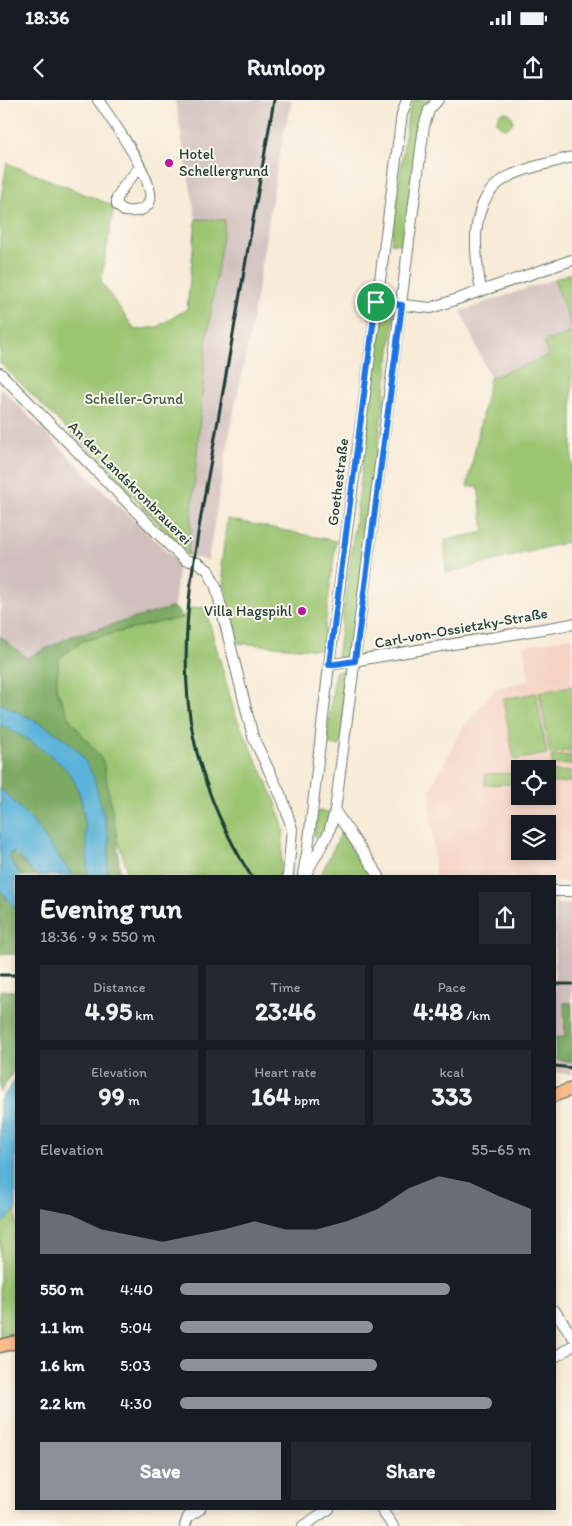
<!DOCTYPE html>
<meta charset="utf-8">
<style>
:root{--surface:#171b24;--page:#242831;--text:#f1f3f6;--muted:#9ea1a6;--accent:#8c9099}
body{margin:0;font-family:Itim,sans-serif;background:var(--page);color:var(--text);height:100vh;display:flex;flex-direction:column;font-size:19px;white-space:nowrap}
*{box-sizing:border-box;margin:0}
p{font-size:16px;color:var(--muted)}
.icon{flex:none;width:28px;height:28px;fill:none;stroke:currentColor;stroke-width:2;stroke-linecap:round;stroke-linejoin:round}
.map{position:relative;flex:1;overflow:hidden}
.sheet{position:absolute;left:15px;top:775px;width:541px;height:635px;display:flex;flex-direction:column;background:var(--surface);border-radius:0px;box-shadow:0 2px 8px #0003}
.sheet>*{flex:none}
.fabs{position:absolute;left:511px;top:660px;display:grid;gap:10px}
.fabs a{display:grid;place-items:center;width:45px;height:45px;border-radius:0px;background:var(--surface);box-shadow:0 2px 8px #0003;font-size:25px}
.pin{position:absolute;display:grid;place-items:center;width:42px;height:42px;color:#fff;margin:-21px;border:2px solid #fff;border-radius:50%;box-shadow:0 1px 5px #0007}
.round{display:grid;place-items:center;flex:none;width:52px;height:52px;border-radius:0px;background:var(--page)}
.headline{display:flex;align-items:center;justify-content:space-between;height:85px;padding:0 25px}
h1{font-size:28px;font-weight:700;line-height:38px}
.figures{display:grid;grid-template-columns:repeat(3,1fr);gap:8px;height:85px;padding:5px 25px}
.figures div{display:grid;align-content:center;border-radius:0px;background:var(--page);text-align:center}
.figures b{font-size:25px;font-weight:700}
.figures small{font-size:14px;font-weight:400}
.figures p{font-size:14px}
.chart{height:140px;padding:10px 25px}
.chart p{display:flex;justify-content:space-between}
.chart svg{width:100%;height:90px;margin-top:5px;fill:var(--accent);opacity:.7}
.cta{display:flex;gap:10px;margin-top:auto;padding:10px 25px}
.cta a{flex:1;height:58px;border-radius:0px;background:var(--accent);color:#fff;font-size:20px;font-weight:700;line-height:58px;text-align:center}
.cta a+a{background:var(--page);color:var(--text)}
ul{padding:0 25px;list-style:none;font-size:16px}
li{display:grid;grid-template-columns:80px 60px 1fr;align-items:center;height:38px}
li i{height:12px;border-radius:6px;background:var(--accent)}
.status{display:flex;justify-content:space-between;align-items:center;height:35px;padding:0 25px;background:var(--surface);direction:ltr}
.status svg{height:14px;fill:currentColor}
header{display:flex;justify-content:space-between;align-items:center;height:65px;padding:0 25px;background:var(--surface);font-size:22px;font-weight:700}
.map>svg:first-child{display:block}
</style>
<div class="status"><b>18:36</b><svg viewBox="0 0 49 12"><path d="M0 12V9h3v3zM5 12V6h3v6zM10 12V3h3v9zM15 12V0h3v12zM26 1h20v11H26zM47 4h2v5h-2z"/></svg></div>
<header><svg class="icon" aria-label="back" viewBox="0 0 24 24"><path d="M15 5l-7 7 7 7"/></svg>Runloop<svg class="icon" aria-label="share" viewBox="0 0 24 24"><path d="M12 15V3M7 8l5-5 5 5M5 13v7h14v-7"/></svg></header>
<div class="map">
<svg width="572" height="1426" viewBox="0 0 572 1426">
<rect width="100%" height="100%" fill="#fbf7ec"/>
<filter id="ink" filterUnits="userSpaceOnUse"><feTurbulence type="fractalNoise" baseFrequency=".02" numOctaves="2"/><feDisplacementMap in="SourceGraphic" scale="10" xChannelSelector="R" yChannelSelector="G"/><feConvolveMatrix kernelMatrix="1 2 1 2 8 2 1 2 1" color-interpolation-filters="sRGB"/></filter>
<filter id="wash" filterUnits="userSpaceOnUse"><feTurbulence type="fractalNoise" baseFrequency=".0096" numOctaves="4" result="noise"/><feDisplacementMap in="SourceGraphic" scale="20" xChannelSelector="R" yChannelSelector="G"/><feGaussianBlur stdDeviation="1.12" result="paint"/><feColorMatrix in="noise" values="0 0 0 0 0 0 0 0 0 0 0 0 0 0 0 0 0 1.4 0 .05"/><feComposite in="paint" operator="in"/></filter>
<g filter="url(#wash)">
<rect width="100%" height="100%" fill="#f8ebd8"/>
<path fill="#f5d2c2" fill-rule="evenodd" d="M 572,537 L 572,782 L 555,782 L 555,776 L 435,776 L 430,690 L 462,629 L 495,589 L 529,580 L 524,546 ZM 520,669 L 548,669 L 548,696 L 520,696 ZM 520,724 L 548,724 L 548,751 L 520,751 Z"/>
<g fill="#d1bfbd">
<polygon points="175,0 292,0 279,56 251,229 230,331 208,460 188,456 207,238 225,121 196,119"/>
<polygon points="554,179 572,232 544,242 548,256 490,278 461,211"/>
<polygon points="0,287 100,388 179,463 174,507 72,536 27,558 0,536"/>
<polygon points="555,804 572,804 572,975 555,972"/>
</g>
<g fill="#9cc572" stroke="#5e8153">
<polygon points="414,0 432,0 424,9 406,145 391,143 408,14"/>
<circle cx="505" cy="20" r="8"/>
<polygon points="7,63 114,106 101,182 135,230 157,227 187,209 196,119 225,120 207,238 188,456 119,381 0,263 0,103"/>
<polygon points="572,173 572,229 554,179"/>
<polygon points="388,210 395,212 352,555 337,558 383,213"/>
<polygon points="572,232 572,441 446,473 445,440 484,432 478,386 467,387 490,278 548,256 544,242"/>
<polygon points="227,419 336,441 322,550 237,543 221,466"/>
<polygon points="205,507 235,614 275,700 284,730 280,776 126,776 126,767 117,738 103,661 69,618 56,588 59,558 82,541 164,521 183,518 187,509"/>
<polygon points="350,570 340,646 326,644 335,572"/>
<polygon points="572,586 572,650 550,654 539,592"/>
<polygon points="536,593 547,654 514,660 503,599"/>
<polygon points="572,655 572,664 552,665 551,656"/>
<polygon points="572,671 572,682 548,683 548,672"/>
<polygon points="520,673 520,684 485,685 485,674"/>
<polygon points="318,711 332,713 323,738 314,736"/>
<polygon points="343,729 373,776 320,776"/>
<polygon points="16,1110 16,1226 13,1238 0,1242 0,1125"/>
</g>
<g fill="#7daa64" stroke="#4e744c">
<polygon points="174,507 184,518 164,521 83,541 59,558 56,588 69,618 103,661 117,738 120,776 107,776 109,737 45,626 0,603 0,536 27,558 72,536"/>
<path d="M 0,625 C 21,634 59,657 72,677 C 87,702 87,748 88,776 L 73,776 L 30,718 L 0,688 Z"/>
<polygon points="13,752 36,776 21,776 9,756"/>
<polygon points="0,790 16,809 16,854 0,855"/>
<polygon points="0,890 16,891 16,967 0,993"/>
<polygon points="564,903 572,903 572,962 555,959 555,937 565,937"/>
</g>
<g fill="#5cb3d9" stroke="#3e7886">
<path d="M 0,603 L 45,626 L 66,640 L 80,653 L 93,675 L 109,737 L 107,776 L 88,776 C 87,748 87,702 72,677 C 59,657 21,634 0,625 Z"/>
<polygon points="0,688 30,718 73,776 36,776 16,753 10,753 9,759 21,776 16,776 16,809 0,790"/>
<polygon points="16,979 16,1110 0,1125 0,1000"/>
</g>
</g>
<g filter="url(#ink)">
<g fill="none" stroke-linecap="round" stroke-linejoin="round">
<g stroke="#6b7a6d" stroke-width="12">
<g id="minor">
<path d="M 98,0 C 110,17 155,80 150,100 C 147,111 134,112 124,111 L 117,105 L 117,98 L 124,86 L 140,67"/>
<path d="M 481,190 C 475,156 468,106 500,82 C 517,69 551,63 572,57"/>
<polyline points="376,202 431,208 572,160"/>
<polyline points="0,273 172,448 185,460 198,463 208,470 216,487 253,637 283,700 292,729 288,776"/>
<polyline points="329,565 572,524"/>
<polyline points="335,711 379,776"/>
<polyline points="303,774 308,748 329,565 402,14 407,0"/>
<polyline points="305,776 329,732 335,711 424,26 429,10 438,0"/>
<polyline points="555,791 572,791"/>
<polyline points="555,1211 572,1236"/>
<polyline points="555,1257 572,1246"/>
<polyline points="381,1409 393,1426"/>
<polyline points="185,1426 188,1417 200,1409"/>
<polyline points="303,1426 329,1409"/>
</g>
</g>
<g stroke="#6b7a6d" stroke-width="15">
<g id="major">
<polyline points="555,995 572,989"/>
<polyline points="0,1246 16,1242"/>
</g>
</g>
<use href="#minor" stroke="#fff" stroke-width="10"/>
<use href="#major" stroke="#f9bc8a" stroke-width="12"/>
<g stroke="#1f3d34" stroke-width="3">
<path d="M 251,776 C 218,723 194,663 188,601 C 180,514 199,428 214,343 C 234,228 254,114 274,0"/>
<polyline points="0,875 16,875"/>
<polyline points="555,884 572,884"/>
<polyline points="555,966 572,968"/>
</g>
</g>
</g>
<g fill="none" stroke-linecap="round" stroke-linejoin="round" filter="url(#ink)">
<g stroke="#fff" stroke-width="10">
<polygon id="route" points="376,202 402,205 355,561 329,565"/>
</g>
<use href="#route" stroke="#1a73e8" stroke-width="6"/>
</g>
<g fill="#b5179e" stroke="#fbf7ec" stroke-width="2">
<circle cx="169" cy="63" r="5"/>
<circle cx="302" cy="511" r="5"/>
</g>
<g text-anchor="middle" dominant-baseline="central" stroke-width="4" stroke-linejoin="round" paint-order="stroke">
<g font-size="15" fill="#1f3d34" stroke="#fbf7ec" text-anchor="start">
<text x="179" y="54">Hotel<tspan x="179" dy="17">Schellergrund</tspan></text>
<text x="292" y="511" text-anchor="end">Villa Hagspihl</text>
</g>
<g font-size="15" fill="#3e5f44" stroke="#fbf7ec">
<text x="134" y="299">Scheller-Grund</text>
</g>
<g font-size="15" fill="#1f3d34" stroke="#fbf7ec">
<text transform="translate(338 382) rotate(-83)">Goethestraße</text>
<text transform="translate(130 383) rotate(45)">An der Landskronbrauerei</text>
<text transform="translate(461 528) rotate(-10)">Carl-von-Ossietzky-Straße</text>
</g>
</g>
</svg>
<div class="fabs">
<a><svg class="icon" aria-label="locate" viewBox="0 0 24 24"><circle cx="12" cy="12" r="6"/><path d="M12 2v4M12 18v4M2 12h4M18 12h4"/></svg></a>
<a><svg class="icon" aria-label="layers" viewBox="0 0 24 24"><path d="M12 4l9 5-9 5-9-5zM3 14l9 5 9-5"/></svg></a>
</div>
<div class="pin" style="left:376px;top:202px;background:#1e9e55"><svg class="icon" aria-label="arrive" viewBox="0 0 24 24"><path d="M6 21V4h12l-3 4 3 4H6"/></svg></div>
<section class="sheet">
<div class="headline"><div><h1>Evening run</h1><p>18:36 · 9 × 550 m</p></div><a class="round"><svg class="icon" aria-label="share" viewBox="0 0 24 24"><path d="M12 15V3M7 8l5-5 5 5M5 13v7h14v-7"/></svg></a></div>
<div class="figures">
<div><p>Distance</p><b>4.95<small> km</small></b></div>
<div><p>Time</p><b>23:46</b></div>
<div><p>Pace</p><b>4:48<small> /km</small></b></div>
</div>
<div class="figures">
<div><p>Elevation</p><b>99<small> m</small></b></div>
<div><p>Heart rate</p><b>164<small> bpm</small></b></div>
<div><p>kcal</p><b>333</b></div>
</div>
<div class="chart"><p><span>Elevation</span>55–65 m</p>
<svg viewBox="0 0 160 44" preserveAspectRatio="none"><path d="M0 44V22L10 25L20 32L30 35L40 38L50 35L60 32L70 28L80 32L90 32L100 28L110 22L120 12L130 6L140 9L150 16L160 22V44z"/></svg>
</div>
<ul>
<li><b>550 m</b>4:40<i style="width:77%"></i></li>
<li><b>1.1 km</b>5:04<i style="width:55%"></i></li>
<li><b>1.6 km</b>5:03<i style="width:56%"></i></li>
<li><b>2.2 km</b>4:30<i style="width:89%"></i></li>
</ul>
<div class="cta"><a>Save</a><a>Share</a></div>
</section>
</div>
